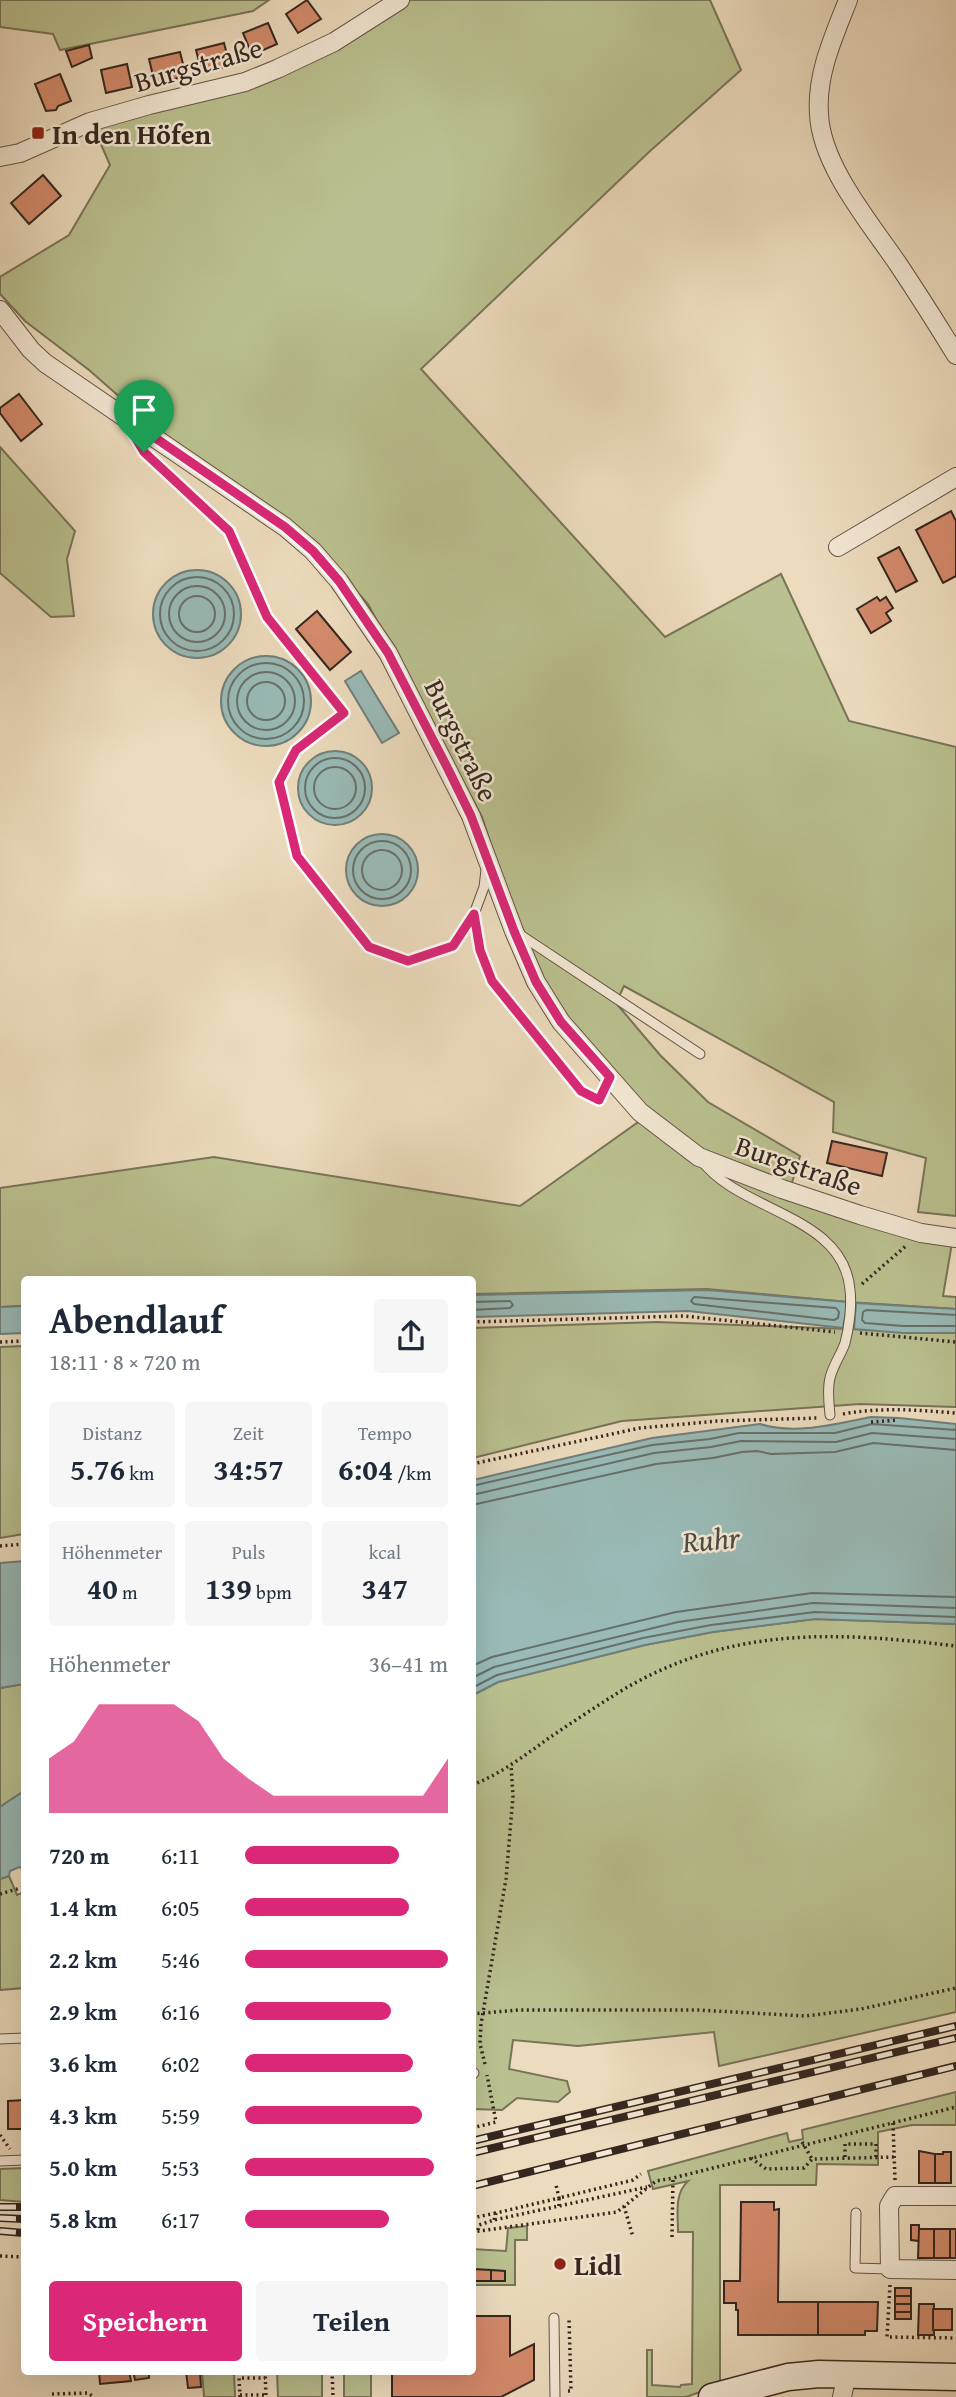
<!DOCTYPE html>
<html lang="de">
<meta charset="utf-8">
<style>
:root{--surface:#fff;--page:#f6f6f7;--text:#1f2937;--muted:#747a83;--accent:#db2777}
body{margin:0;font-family:"Gentium Book Plus",serif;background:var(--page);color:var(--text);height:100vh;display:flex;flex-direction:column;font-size:26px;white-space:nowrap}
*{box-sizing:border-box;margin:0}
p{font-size:23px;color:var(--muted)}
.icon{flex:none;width:38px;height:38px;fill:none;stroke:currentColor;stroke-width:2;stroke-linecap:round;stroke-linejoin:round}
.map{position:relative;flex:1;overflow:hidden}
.side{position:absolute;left:21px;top:1276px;width:455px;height:1099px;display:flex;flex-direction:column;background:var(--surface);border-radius:7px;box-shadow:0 7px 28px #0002}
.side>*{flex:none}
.pin{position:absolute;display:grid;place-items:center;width:60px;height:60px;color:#fff;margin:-72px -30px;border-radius:50% 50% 50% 0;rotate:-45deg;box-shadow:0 0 7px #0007}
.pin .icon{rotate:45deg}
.round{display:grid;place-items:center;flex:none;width:74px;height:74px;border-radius:7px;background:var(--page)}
.summary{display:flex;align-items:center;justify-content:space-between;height:119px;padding:0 28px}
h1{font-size:38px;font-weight:600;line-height:52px}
.metrics{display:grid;grid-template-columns:repeat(3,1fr);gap:10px;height:119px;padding:7px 28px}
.metrics div{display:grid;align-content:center;border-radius:7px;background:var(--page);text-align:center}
.metrics b{font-size:30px;font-weight:600}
.metrics small{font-size:19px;font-weight:400}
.metrics p{font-size:19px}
.chart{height:196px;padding:14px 28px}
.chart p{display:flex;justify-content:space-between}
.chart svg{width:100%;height:126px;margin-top:7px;fill:var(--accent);opacity:.7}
.action{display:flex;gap:14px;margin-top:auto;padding:14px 28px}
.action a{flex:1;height:80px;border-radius:7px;background:var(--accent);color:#fff;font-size:28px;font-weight:600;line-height:80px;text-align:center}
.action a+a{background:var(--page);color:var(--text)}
ul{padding:0 28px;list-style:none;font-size:23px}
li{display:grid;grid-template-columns:112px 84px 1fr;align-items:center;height:52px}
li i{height:18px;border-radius:9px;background:var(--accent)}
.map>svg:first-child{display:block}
</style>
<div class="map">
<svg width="956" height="2397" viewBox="0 0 956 2397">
<rect width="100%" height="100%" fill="#ecdbbd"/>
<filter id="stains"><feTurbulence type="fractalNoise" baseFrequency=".00286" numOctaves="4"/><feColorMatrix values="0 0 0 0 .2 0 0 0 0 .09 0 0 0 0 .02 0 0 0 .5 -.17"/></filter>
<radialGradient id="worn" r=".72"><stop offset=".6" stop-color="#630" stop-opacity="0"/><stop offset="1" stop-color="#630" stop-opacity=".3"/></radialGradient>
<g fill="#bac08f" stroke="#787458" stroke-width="2">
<polygon points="0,0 269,0 253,11 60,50 53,34 0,27"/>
<polygon points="408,0 710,0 741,70 649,152 421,369 665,637 781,574 849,721 956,747 956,1216 918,1212 926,1158 833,1132 834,1102 624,986 616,1003 660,1055 708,1102 800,1156 791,1186 952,1243 943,1296 956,1297 956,1309 848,1302 707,1289 473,1294 472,1279 24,1279 24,1306 0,1307 0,1188 214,1157 520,1206 641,1120 564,1021 518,928 482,817 368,604 349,583 179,449 89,370 25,321 0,294 0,277 69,235 110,165 93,126 218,94"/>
<polygon points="0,447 75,531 67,559 74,616 51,617 0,573"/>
<polygon points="657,1322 956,1333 956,1407 860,1404 622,1421 473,1458 472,1328"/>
<polygon points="24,1346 24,1534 0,1538 0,1347"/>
<polygon points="815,1619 956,1624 956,2012 719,2066 714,2032 578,2046 513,2040 509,2069 567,2081 570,2092 558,2102 517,2098 502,2110 473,2109 473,1695 498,1682 645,1645 713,1632"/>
<polygon points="24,1684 24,1791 0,1807 0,1688"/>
<polygon points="9,1876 17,1895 24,1892 24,1988 0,1990 0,1879"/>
<path d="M 956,2092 L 956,2125 L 912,2125 L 878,2132 L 878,2165 L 817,2164 L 816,2185 L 720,2185 L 720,2385 L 686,2397 L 647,2397 L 647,2350 L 652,2350 L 652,2385 L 680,2387 L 681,2385 L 692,2384 L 693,2232 L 678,2232 C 678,2214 674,2194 688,2181 L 653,2189 L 648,2171 L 787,2133 L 789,2142 L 803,2139 L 802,2130 Z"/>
<polygon points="24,2168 24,2202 0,2200 0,2169"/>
<polygon points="527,2226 527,2240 515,2240 515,2285 473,2285 472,2249 506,2251 508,2228"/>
<polygon points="202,2371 239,2371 239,2374 234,2374 235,2397 204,2397"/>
<polygon points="277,2371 322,2371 322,2397 278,2397"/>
<rect x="344" y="2371" width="27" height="26"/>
</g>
<g fill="#99bab6" stroke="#717f7a" stroke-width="2">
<circle cx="197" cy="614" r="44"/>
<circle cx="266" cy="701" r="45"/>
<polygon points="361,671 399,733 382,743 345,681"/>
<circle cx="335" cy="788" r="37"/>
<circle cx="382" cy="870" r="36"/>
<polygon points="707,1290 848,1302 843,1328 688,1311 473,1317 472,1295"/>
<polygon points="856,1303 956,1309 956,1333 903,1333 854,1329"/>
<polygon points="24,1306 24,1333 0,1334 0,1307"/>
<path d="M 871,1417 L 899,1418 L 956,1424 L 956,1624 L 815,1619 L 713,1632 L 645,1645 L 498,1682 L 473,1695 L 473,1480 L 652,1438 L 760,1424 C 795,1435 835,1424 871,1417 Z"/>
<polygon points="24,1561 24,1684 0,1688 0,1563"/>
<polygon points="24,1791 24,1869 19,1867 10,1871 9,1876 0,1879 0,1807"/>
</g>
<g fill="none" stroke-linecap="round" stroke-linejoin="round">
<g stroke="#67706b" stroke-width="2">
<circle cx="197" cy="614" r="37"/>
<circle cx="197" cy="614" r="28"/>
<circle cx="197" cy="614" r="18"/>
<circle cx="266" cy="701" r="38"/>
<circle cx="266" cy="701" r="29"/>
<circle cx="266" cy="701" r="19"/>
<circle cx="335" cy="788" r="30"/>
<circle cx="335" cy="788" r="21"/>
<circle cx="382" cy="870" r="29"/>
<circle cx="382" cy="870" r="20"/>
<polygon points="694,1297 836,1308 839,1312 838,1318 834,1320 694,1304 691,1301"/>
<polyline points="472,1302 510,1301 513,1305 510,1308 472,1310"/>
<polyline points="956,1315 866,1310 863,1312 862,1320 865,1323 903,1326 956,1326"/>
<polyline points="472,1486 652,1445 710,1439 739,1433 835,1433 872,1424 956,1430"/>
<polyline points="472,1495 654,1453 711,1447 741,1441 836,1442 872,1433 956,1439"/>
<polyline points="472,1505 656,1464 713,1458 742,1452 757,1451 771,1454 835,1452 873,1443 956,1450"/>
<polyline points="472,1666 492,1657 676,1612 812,1593 956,1597"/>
<polyline points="472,1678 494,1667 678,1622 813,1603 956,1608"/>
<polyline points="472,1688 497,1675 643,1638 711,1625 815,1612 956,1617"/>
</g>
</g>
<g fill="#d38a6b" stroke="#352720" stroke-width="2">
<polygon points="307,0 321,19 298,33 286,14"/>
<polygon points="268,23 277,44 252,55 243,33"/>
<polygon points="224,43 230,66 202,73 196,50"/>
<polygon points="89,45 92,58 72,67 66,51"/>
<polygon points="180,52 186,76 155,84 149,59"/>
<polygon points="127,64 132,87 106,93 101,70"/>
<polygon points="60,74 71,101 58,106 56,110 46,111 35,84"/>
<polygon points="43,175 61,196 29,224 11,203"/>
<polygon points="19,394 42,424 21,441 0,413 0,408"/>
<polygon points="951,511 956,521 956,576 943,583 916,530"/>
<polygon points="899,547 917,581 896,592 878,558"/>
<polygon points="877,597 880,601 886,597 893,608 886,613 891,621 871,633 857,609"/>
<polygon points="317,611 351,652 330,670 296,629"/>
<polygon points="832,1141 887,1153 882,1176 827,1163"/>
<polygon points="24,2100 24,2129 8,2129 8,2101"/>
<polygon points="919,2151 935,2154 935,2183 919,2183"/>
<polygon points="943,2152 951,2152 951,2183 935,2183 935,2154 943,2154"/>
<polygon points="741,2202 774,2202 774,2210 779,2209 778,2302 818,2302 818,2335 738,2335 738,2310 736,2310 736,2303 724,2303 724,2281 740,2281"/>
<polygon points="911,2225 919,2225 919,2241 911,2240"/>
<polygon points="919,2229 934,2229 934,2258 918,2258"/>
<rect x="934" y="2229" width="16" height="29"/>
<rect x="950" y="2229" width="6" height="29"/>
<polygon points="472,2269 491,2270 491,2281 472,2281"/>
<polygon points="491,2270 505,2271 505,2281 491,2281"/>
<rect x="895" y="2288" width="16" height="8"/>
<rect x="895" y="2296" width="16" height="8"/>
<polygon points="818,2302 878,2302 877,2331 865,2331 865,2335 818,2335"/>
<rect x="895" y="2304" width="16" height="8"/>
<polygon points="919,2304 934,2304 934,2335 918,2335"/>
<rect x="933" y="2309" width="19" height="21"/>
<rect x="895" y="2312" width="16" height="7"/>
<polygon points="472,2316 510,2316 510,2356 534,2344 534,2380 501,2397 392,2397 392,2371 472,2371"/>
<polygon points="99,2371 129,2371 131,2381 100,2384"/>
<polygon points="133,2371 149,2371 149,2378 135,2380"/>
<polygon points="186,2371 200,2371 201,2387 188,2388"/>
</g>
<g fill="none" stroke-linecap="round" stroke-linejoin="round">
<g stroke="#635447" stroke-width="11">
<g id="lane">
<polyline points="128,426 144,452 229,531 267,617 344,713 296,750 279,782 297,856 369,947 408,962 453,946 474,914 484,887 486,870"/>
<polyline points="474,914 480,950 493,981 581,1091 599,1100 610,1077"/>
<polyline points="519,934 700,1054"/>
<path d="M 702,1161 C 740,1212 844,1215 850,1290 C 852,1306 849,1328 845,1343 C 841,1355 833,1365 830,1378 C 827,1390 829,1403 830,1415"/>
<polyline points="0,2039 24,2038"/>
<polyline points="472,2073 474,2073"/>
<polyline points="0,2161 24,2160"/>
<polyline points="856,2213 855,2268 890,2269"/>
<polyline points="554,2318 555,2397"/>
</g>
</g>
<g stroke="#635447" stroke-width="20">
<g id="street">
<path d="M 848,0 C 834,36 816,74 819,114 C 821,165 870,223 898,264 C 918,294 937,324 956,355"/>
<polyline points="0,157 20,153 90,122 149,105 245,82 277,69 334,42 400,0"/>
<polyline points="0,310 31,350 45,363 285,527 313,551 339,581 388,653 471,816 514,931 536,982 561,1022 640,1112 699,1157 782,1189 860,1215 921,1233 956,1238"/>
<polyline points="838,547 956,477"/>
<polyline points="956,2196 895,2196 889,2206 890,2269 956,2270"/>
<polyline points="842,2397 847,2373"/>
</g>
</g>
<g stroke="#352720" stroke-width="29">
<polyline id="secondary" points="712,2397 788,2377 819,2374 956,2377"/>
</g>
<g stroke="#352720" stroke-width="3.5" stroke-dasharray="2 3.5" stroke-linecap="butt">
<polyline points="862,1284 907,1245"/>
<polyline points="472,1322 684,1316 835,1332"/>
<polyline points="860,1333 956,1342"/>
<polyline points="0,1342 24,1341"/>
<path d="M 843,1414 C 882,1407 917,1410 956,1413"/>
<polyline points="871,1422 898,1420"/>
<polyline points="472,1464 640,1428 717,1421 818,1418"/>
<polyline points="0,1546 24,1544"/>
<path d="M 472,1785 C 501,1774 525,1755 549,1738 C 571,1723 594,1708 616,1694 C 726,1626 832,1631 956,1646"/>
<polyline points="0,1894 24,1887"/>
<polyline points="472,2014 518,2010 698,2010 806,2016 861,2009 956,1988"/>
<polyline points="485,2064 480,2044 481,2024 506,1879 513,1796 511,1765"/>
<polyline points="893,2123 895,2180"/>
<polyline points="472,2128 496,2122 487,2075"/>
<polyline points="0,2135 10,2149"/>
<polyline points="802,2142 812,2159"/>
<polyline points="845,2157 845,2144 876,2144 876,2157"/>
<polyline points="751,2158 766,2169 804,2168 812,2159 896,2157"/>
<polyline points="559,2206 559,2198 633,2180 641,2174"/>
<polyline points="624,2206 633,2237"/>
<polyline points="472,2218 496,2213"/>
<polyline points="494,2220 496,2213 559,2198 556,2185"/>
<polyline points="478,2230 479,2225 494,2220 647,2187"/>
<polyline points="472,2232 617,2212 656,2181 673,2178"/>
<polyline points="672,2237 673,2178 956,2107"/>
<polyline points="0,2256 24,2257"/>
<polyline points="890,2285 887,2337 956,2338"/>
<polyline points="265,2371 266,2397"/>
<polyline points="332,2371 333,2397"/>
<polyline points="568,2391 571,2391 569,2318"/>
<polyline points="52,2394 88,2393 94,2397"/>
<polyline points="240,2395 266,2395"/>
<polyline points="240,2397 239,2378 265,2378"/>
</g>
<use href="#lane" stroke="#f3e8d4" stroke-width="9"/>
<use href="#street" stroke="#f3e8d4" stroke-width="18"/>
<use href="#secondary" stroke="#f3e8d4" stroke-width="26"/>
<g stroke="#352720" stroke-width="8">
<g id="rail">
<polyline points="472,2141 956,2026"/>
<polyline points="472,2153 956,2038"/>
<polyline points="472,2186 956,2066"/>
<polyline points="0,2207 24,2207"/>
<polyline points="0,2218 24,2219"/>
<polyline points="0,2231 24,2233"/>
</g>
</g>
<use href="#rail" stroke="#f3e8d4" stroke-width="5" stroke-dasharray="16" stroke-linecap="butt"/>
</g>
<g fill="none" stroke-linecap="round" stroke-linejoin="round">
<g stroke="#fff" stroke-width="14">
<polygon id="route" points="122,415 285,527 313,551 339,581 388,653 448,769 471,816 514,931 536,982 561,1022 610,1077 599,1100 581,1091 492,981 480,950 474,914 453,946 408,961 369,947 297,856 279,782 296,750 344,713 267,617 229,531 144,452"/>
</g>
<use href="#route" stroke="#db2777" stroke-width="9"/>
</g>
<g fill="#8f2418" stroke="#f3e8d4" stroke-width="2.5">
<rect x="31" y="126" width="14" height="14" rx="3.5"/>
<circle cx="560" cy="2264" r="7"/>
</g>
<g text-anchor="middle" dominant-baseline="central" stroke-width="5" stroke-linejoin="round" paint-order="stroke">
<g font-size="28" fill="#352720" stroke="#f3e8d4">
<text transform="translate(198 64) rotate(-16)">Burgstraße</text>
<text transform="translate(462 740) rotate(64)">Burgstraße</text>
<text transform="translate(799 1165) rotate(19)">Burgstraße</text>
</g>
<g font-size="28" font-weight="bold" fill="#352720" stroke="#f3e8d4" text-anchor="start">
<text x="52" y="133">In den Höfen</text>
<text x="574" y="2264">Lidl</text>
</g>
<g font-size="30" font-style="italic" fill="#4e4c46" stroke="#f3e8d4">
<text transform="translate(711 1539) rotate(-5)">Ruhr</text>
</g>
</g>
<rect width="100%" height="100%" filter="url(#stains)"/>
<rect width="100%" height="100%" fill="url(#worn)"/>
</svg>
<div class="pin" style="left:144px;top:452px;background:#1e9e55"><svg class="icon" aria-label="arrive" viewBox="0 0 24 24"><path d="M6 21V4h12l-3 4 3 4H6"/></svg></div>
<section class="side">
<div class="summary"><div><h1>Abendlauf</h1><p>18:11 · 8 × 720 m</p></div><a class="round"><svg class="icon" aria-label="share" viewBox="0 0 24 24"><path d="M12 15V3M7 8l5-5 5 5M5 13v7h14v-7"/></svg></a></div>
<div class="metrics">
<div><p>Distanz</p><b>5.76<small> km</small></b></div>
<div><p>Zeit</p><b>34:57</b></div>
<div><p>Tempo</p><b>6:04<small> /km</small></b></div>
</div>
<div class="metrics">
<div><p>Höhenmeter</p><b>40<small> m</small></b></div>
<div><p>Puls</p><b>139<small> bpm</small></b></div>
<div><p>kcal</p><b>347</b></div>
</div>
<div class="chart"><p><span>Höhenmeter</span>36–41 m</p>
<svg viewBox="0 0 160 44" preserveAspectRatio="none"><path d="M0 44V25L10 19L20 6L30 6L40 6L50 6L60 12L70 25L80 32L90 38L100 38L110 38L120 38L130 38L140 38L150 38L160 25V44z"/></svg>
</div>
<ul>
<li><b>720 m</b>6:11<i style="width:76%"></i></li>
<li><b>1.4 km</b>6:05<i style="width:81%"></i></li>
<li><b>2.2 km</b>5:46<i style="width:100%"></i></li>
<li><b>2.9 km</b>6:16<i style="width:72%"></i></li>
<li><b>3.6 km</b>6:02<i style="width:83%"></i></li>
<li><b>4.3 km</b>5:59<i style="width:87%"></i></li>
<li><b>5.0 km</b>5:53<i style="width:93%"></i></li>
<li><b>5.8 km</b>6:17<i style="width:71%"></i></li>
</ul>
<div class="action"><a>Speichern</a><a>Teilen</a></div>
</section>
</div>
